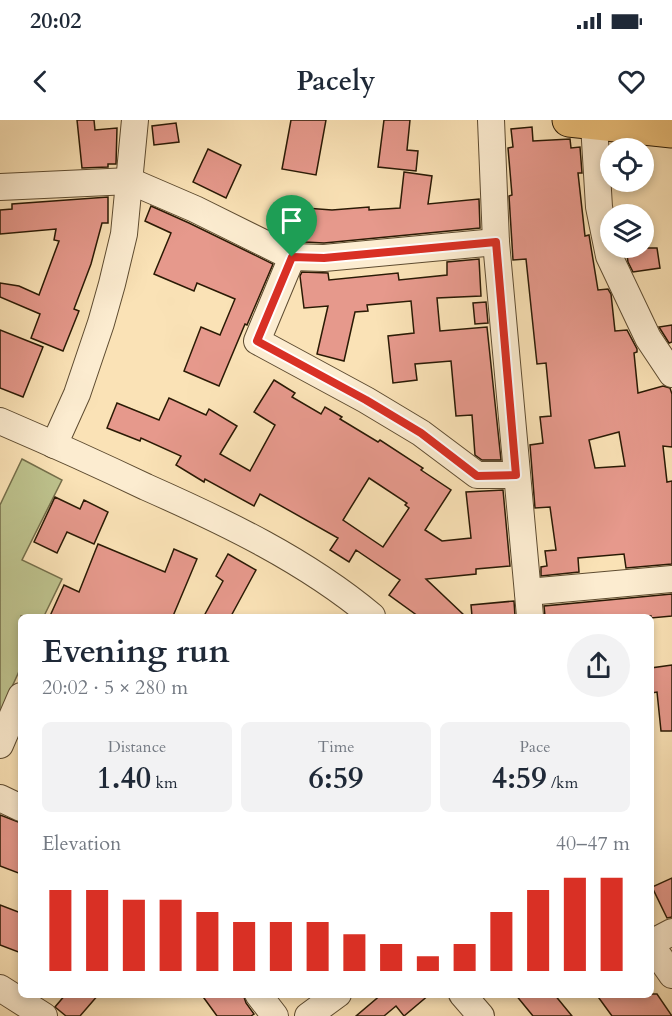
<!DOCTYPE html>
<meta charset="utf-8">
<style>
:root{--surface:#fff;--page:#f2f2f3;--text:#1f2937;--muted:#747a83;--accent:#d93025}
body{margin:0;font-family:Cardo,serif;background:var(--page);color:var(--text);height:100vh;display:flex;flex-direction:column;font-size:22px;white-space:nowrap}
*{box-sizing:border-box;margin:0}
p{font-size:20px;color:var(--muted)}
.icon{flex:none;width:33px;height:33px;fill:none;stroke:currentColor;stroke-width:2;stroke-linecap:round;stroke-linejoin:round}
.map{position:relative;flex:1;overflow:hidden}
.side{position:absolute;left:18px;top:494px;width:636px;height:384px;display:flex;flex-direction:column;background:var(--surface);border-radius:9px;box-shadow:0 3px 9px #0003}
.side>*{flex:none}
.buttons{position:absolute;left:600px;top:18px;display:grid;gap:12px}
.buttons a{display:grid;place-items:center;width:54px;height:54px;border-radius:50%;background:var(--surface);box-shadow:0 3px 9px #0003;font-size:30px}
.pin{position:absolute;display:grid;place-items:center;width:51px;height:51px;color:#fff;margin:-62px -26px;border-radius:50% 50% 50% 0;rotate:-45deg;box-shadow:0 0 6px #0007}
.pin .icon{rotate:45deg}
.round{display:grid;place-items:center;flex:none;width:63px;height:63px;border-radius:32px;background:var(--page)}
.overview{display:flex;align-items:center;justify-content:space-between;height:102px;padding:0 24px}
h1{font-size:33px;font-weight:600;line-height:45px}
.figures{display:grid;grid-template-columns:repeat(3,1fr);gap:9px;height:102px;padding:6px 24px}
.figures div{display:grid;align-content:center;border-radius:9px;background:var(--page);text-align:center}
.figures b{font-size:30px;font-weight:600}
.figures small{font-size:16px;font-weight:400}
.figures p{font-size:16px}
.chart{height:168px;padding:12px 24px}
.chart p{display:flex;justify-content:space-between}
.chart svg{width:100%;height:108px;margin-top:6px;stroke:var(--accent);stroke-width:6}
.status{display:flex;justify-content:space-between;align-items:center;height:42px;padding:0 30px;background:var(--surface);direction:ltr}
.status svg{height:16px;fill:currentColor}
header{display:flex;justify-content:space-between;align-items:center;height:78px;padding:0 24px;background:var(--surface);font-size:27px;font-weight:600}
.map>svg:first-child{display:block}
</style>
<div class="status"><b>20:02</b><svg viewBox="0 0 49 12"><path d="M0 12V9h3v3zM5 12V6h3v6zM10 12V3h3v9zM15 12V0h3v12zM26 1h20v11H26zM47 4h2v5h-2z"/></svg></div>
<header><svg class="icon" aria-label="back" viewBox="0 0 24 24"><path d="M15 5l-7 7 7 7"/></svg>Pacely<svg class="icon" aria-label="heart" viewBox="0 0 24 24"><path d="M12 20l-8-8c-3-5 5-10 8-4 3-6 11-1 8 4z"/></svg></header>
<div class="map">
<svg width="672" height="896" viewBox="0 0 672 896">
<rect width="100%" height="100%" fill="#fae2b6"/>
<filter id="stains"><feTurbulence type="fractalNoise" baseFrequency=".00333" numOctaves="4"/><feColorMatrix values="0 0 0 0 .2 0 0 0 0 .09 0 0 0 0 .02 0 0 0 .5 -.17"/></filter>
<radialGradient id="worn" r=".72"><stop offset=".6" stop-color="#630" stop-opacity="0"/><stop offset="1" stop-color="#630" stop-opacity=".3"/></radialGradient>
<polygon fill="#bec38e" stroke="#746e4a" stroke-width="1.5" points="22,339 62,360 22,440 62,459 44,496 21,496 21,547 0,593 0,385"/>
<g fill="#e6998c" stroke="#2a1a05" stroke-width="1.5" fill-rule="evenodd">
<polygon points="77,0 94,0 95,10 117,8 116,44 108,44 108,47 82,48"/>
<polygon points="291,0 326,0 316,55 282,49"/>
<polygon points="384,0 410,0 407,30 418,31 416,51 378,47"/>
<polygon points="176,3 179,22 154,25 152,6"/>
<path d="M 532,7 L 533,21 L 570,19 L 571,28 L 580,27 L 582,53 L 578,53 L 585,116 L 589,115 L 598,170 L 608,169 L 611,174 L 615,211 L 627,210 L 637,229 L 637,232 L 634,233 L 638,273 L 663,266 L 670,268 L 672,274 L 672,327 L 663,326 L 667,362 L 672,361 L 672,444 L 626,448 L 624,434 L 578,438 L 579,452 L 541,456 L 541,447 L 547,446 L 545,431 L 556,430 L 550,387 L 535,388 L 530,325 L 543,323 L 540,297 L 551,296 L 546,243 L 537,244 L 526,139 L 513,140 L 509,76 L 512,75 L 508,28 L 513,27 L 511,9 ZM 619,312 L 625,346 L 595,348 L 589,320 Z"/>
<polygon points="208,29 241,45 226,78 193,62"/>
<polygon points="404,52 432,56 428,84 479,79 480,108 324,123 305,122 308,116 296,110 293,87 332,90 369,87 369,90 400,88"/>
<polygon points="108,77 108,103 102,103 91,144 74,189 79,191 63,231 31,218 40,194 0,177 0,163 19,166 39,175 59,121 54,120 56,109 0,114 0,90 12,89 12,84"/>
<polygon points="151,86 189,103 273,144 247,205 245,204 219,266 184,251 201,207 220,215 235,179 197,163 194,171 154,154 171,113 145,101"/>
<polygon points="626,128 657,128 660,148 633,152 628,142"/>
<polygon points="479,139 481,176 437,178 440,211 487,207 501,340 482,340 475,335 472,295 456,296 451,241 415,244 417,260 393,263 388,216 414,213 411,181 367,185 368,191 355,192 344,241 317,234 328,186 304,188 300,156 302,152 328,153 329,160 398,153 399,160 447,155 447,142"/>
<polygon points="486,182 488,203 475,204 473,183"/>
<polygon points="672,205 672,222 669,223 659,207"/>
<polygon points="0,210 43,227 23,277 0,268"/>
<path d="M 274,260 L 295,273 L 292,277 L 321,294 L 325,287 L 342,297 L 340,299 L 378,322 L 380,320 L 423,348 L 421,350 L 451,370 L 425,410 L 442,421 L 471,418 L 466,372 L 503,370 L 510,446 L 476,449 L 476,454 L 426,459 L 465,496 L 418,496 L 389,475 L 400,460 L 356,430 L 349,442 L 330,430 L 338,418 L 260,374 L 254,386 L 205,359 L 204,362 L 176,345 L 181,336 L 141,318 L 140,321 L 107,308 L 117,283 L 159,300 L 169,278 L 206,295 L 209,289 L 237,306 L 220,334 L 250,351 L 275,305 L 254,292 ZM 369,358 L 407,383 L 405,385 L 409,388 L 383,427 L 343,400 Z"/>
<polygon points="55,377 80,389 84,380 108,392 94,424 67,412 57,433 34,422"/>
<polygon points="98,424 165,452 174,429 197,439 173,496 50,496 64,465 79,472"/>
<polygon points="228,434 256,450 231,496 204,496 223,461 216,456"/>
<polygon points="672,474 672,496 651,498 651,496 567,496 566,495 545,496 544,486"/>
<polygon points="514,481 515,496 472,496 471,485"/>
<polygon points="672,545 672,611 661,611 657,572 651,573 651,548"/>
<polygon points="0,695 21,703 21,754 0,746"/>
<polygon points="672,758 672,797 667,798 652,767"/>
<polygon points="0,785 21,793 21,833 0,825"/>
<polygon points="66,874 99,874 80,896 66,896 55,887"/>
<polygon points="201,874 243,874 246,883 254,894 251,896 217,896"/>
<polygon points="382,874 430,874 404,896 396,886 384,896 356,896"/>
<polygon points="515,874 554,874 572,896 533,896"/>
<polygon points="596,874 657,874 672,896 612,896"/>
</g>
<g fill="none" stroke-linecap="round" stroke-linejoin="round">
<g stroke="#5e4c31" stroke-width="28">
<g id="minor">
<polyline points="491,0 496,122 530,496"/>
<polyline points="594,4 599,87 609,136 648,218 672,254"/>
<polyline points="0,67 130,61 195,89 292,137 324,138 496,122"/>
<polyline points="292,137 257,221 366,280 421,313 477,355 516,355"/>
<path d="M 0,301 C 49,322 98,344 146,367 C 225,402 305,440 372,496"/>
<polyline points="54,325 77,274 101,203 112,164 124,114 135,0"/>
<polyline points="528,472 672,459"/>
<polyline points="0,625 21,576"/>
<polyline points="0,678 21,688"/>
<polyline points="651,823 672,812"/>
<polyline points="651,825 672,855"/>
<polyline points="0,868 44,896"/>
<polyline points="258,874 275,896"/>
<polyline points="462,874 481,896"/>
<polyline points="308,896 338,874"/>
</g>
</g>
<g stroke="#2a1a05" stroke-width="35">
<polyline id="major" points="569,0 672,11"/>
</g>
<use href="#minor" stroke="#fcecd0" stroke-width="26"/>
<use href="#major" stroke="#edc17b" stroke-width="33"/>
</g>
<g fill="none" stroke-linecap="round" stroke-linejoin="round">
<g stroke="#fff" stroke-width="12">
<polygon id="route" points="496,122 516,355 477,356 421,313 366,280 257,221 292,137 324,138"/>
</g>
<use href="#route" stroke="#d93025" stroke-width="8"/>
</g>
<rect width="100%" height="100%" filter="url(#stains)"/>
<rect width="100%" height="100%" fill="url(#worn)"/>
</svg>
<div class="buttons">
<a><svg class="icon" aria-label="locate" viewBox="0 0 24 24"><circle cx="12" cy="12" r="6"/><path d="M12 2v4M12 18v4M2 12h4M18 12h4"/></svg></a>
<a><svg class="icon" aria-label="layers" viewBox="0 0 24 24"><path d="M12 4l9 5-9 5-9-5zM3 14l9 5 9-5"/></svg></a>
</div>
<div class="pin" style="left:292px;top:137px;background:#1e9e55"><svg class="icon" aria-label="arrive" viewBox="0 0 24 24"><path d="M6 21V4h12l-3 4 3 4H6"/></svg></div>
<section class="side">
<div class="overview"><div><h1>Evening run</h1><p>20:02 · 5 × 280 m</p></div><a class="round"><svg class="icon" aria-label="share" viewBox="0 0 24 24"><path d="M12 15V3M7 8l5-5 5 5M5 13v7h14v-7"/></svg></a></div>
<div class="figures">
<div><p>Distance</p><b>1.40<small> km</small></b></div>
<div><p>Time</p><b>6:59</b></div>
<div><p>Pace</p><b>4:59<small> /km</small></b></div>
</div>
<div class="chart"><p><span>Elevation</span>40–47 m</p>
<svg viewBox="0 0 160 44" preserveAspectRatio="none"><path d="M5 44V11M15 44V11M25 44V15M35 44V15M45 44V20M55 44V24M65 44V24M75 44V24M85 44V29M95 44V33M105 44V38M115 44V33M125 44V20M135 44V11M145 44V6M155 44V6"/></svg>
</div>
</section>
</div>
